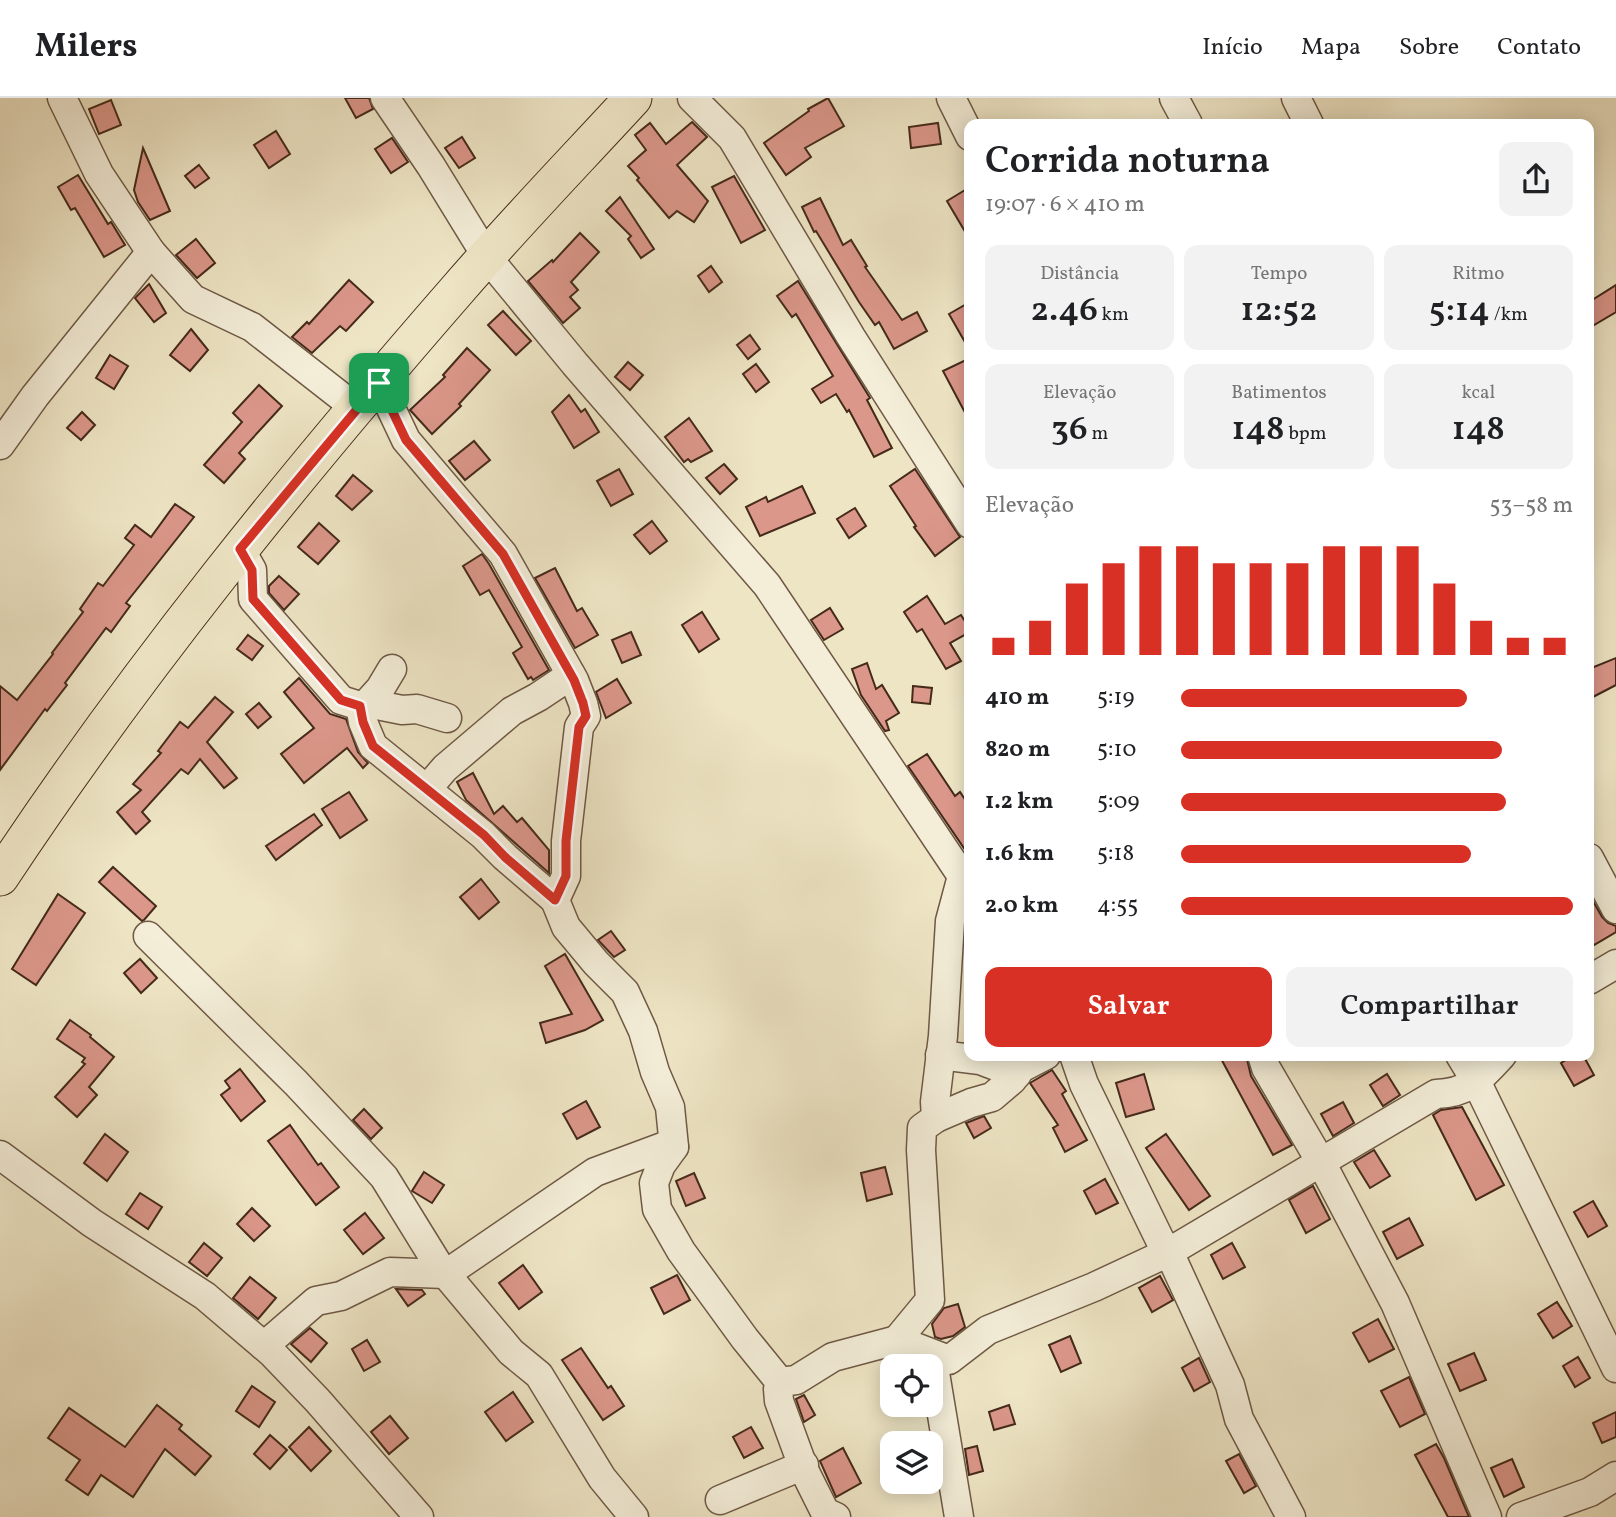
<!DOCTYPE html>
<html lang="pt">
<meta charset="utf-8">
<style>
:root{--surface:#fff;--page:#f2f2f2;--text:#202124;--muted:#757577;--line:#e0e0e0;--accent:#d93025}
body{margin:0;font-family:Vollkorn,serif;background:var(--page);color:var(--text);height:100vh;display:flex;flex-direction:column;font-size:26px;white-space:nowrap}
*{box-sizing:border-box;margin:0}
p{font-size:23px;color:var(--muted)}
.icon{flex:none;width:38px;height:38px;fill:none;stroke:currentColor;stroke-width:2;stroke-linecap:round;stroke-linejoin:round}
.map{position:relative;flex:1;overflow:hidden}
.details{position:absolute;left:964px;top:21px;width:630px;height:942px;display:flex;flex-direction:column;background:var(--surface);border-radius:14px;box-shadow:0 4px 18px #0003}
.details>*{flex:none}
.controls{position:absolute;left:880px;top:1256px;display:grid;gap:14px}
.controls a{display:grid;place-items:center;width:63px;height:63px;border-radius:14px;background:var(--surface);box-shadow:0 4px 18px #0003;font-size:35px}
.pin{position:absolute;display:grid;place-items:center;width:60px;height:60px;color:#fff;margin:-30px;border-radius:14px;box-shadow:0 4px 10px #0006}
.round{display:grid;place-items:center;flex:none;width:74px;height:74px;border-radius:14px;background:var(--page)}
.summary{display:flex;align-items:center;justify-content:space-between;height:119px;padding:0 21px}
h1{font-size:38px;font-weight:600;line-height:52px}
.metrics{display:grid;grid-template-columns:repeat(3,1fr);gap:10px;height:119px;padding:7px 21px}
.metrics div{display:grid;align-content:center;border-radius:14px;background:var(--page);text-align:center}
.metrics b{font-size:35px;font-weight:600}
.metrics small{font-size:19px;font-weight:400}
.metrics p{font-size:19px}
.chart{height:196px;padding:14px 21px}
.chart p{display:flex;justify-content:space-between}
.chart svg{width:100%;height:126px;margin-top:7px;stroke:var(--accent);stroke-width:6}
.cta{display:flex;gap:14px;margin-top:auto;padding:14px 21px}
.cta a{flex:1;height:80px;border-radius:14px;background:var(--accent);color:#fff;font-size:28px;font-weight:600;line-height:80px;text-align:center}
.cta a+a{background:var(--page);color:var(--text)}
ul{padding:0 21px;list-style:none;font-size:23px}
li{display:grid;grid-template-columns:112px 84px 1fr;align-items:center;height:52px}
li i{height:18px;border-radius:9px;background:var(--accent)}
header{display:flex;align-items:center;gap:42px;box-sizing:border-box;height:98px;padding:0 35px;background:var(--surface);border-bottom:2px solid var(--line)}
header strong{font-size:33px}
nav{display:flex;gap:38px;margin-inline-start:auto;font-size:24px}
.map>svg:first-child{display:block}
</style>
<header>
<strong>Milers</strong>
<nav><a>Início</a><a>Mapa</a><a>Sobre</a><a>Contato</a></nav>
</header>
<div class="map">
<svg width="1616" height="1419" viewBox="0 0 1616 1419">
<rect width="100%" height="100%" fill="#eee5c5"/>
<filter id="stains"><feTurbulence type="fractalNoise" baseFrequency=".00286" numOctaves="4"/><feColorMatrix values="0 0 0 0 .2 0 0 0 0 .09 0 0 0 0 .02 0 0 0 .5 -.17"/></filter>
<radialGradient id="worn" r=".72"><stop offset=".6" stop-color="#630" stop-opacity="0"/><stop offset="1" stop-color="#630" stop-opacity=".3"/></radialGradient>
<g fill="#db978a" stroke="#452a1a" stroke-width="2">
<polygon points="345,0 369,0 373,11 356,20"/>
<polygon points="828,0 844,28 805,50 811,59 786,77 764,45 809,13 808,11"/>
<polygon points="111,2 121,27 99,36 89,11"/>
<polygon points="692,24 707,39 677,67 708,103 694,124 677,113 669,120 637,82 639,80 628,68 646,52 635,37 650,25 666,46"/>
<polygon points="938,25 941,46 911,50 909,29"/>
<polygon points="276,33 290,56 269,70 254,47"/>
<polygon points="462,39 475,60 459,70 445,50"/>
<polygon points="392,40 408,64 391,75 375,51"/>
<polygon points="143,50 170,113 150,122 138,104 134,92"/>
<polygon points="199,67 209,80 195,90 185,78"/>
<polygon points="78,77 108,126 111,124 125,147 104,159 75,110 71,112 58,89"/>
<polygon points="734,78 765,132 741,145 712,89"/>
<polygon points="970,89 970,142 947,103"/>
<polygon points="620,99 654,151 641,160 628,141 631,138 606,113"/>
<polygon points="820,100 843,147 851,142 867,168 865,169 902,222 917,214 927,233 894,251 879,224 875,227 859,204 816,133 814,134 802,109"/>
<polygon points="580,135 599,154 571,184 578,192 570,199 580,210 563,225 528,183 552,162 553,164"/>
<polygon points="196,141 215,165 197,180 176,157"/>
<polygon points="711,168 722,184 709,194 698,178"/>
<polygon points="349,182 373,204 346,233 340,228 312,255 292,239 307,224 309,226"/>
<polygon points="798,183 870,300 867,302 892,350 874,359 849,312 847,314 836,296 821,305 812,291 833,278 796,216 792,219 777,198"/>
<polygon points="149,186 166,215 154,224 135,200"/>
<polygon points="1616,187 1616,214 1589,230 1589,204"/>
<polygon points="970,204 970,253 949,216"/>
<polygon points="503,213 531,243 516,257 488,227"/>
<polygon points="191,231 208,252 190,273 170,257"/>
<polygon points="750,237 760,251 748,261 737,247"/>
<polygon points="467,250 490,272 459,306 461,308 432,336 410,312 445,279 443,277"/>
<polygon points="110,257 128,268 114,291 96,280"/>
<polygon points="970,260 970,324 943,273"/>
<polygon points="628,264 643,277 630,292 615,279"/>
<polygon points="756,266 769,284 756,294 743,276"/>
<polygon points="259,287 282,308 239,355 245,361 224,385 204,367 242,324 233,315"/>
<polygon points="569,297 581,314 585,311 599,334 574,350 552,314"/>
<polygon points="82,314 95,327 81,342 67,330"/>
<polygon points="689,320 712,353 691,364 688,361 684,364 665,339"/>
<polygon points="474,343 490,362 465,382 449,363"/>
<polygon points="724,366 737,381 720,396 706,380"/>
<polygon points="619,371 633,396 611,408 597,383"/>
<polygon points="915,371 960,439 935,458 914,429 916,428 890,388"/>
<polygon points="353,377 372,393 352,412 336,398"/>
<polygon points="802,388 815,415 760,438 746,409 766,399 768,404"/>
<polygon points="175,406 194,419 126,505 130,508 111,534 106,530 65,585 67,587 47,613 45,611 0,672 0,588 17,602 53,556 52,555 83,514 80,511 98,485 103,488 134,447 125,440 135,427 151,439"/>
<polygon points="855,410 866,428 849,440 837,421"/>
<polygon points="652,423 667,443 650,456 634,437"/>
<polygon points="319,425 339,443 318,466 298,449"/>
<polygon points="482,456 489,466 549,572 533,582 531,579 528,581 513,555 522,549 489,492 480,497 463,468"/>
<polygon points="555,470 577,513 582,510 598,537 575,550 535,480"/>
<polygon points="279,478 299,496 284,512 269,495 269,488"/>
<polygon points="927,498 945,526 961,517 970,531 970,534 950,545 961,563 946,571 922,531 917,534 904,514"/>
<polygon points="830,510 843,531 824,542 811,522"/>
<polygon points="702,514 719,541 699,554 682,527"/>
<polygon points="631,534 641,557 622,565 612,542"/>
<polygon points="248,537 263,548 252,562 237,551"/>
<polygon points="1616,560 1616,587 1589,601 1589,571"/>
<polygon points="867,565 876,591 882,587 899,615 886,623 889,632 885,633 861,597 852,571"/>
<polygon points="299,580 330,616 346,621 358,654 368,665 363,670 347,650 304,685 281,656 314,630 284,594"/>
<polygon points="617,581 631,605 606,620 596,594"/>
<polygon points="913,588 932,590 930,606 912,604"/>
<polygon points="215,599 233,614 207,644 237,680 224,690 200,661 188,676 181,671 142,714 150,723 136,736 117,714 141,692 133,686 161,655 158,653 180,624 188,630"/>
<polygon points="259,605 271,619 258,630 246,616"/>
<polygon points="927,656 955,698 960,694 970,709 970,759 908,668"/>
<polygon points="473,675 494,716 503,708 517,724 522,720 549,752 549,775 466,702 457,684"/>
<polygon points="349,694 367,722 340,740 322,711"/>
<polygon points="314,716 322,727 276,762 266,748"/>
<polygon points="113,769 156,808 144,822 142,823 99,784"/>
<polygon points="481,781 499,804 479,821 460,799"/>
<polygon points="58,796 85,815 36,887 12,871"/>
<polygon points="1589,796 1602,819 1608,825 1616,828 1616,834 1594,847 1589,837"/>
<polygon points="611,833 625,852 614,859 598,842"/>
<polygon points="565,856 603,922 585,932 546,945 540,925 572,916 545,868"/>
<polygon points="140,861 157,880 141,895 124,875"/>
<polygon points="70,922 91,937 90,939 114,959 89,989 97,997 77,1019 55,999 85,966 82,964 85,960 57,941"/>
<polygon points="1219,957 1246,957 1251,978 1292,1047 1273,1057"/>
<polygon points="1574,957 1583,957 1594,977 1574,988 1561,965"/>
<polygon points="240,971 265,1003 241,1023 221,997 230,990 225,983"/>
<polygon points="1052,972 1066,993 1062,996 1087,1042 1065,1054 1053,1030 1058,1027 1030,985"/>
<polygon points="1144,976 1154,1011 1126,1019 1116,985"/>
<polygon points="1387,976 1400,997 1383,1008 1370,987"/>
<polygon points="586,1003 600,1029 577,1041 563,1016"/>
<polygon points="1343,1004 1354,1025 1333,1038 1321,1016"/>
<polygon points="1462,1009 1504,1087 1476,1102 1433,1017 1441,1012"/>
<polygon points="364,1011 382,1030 371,1041 353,1022"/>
<polygon points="984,1018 991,1030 974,1040 966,1025"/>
<polygon points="290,1027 318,1067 321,1065 339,1089 316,1107 268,1043"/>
<polygon points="105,1036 128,1054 107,1083 84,1065"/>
<polygon points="1166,1036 1210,1098 1189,1112 1146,1050"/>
<polygon points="1374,1052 1390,1078 1370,1090 1354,1064"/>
<polygon points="885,1069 892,1096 867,1103 861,1075"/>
<polygon points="424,1074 444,1087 432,1105 412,1093"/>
<polygon points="694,1075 705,1100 686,1108 676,1083"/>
<polygon points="1105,1081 1118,1105 1096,1116 1084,1093"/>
<polygon points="1313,1088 1330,1121 1306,1135 1289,1102"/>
<polygon points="140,1095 162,1109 148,1131 126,1116"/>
<polygon points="1593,1103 1607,1128 1588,1139 1574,1114"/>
<polygon points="252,1110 270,1128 254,1143 237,1126"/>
<polygon points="365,1115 384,1140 363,1156 344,1132"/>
<polygon points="1409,1120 1423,1147 1397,1161 1383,1134"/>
<polygon points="204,1145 222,1160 207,1178 189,1164"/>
<polygon points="1232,1145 1245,1169 1223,1181 1211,1157"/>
<polygon points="523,1167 542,1194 519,1211 499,1185"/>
<polygon points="677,1177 690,1202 664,1216 651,1190"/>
<polygon points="1160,1178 1173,1202 1152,1214 1139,1190"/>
<polygon points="250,1179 276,1200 258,1221 233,1200"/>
<polygon points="396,1191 422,1192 425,1196 408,1208"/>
<polygon points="1557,1204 1572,1228 1553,1240 1538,1216"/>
<polygon points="958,1206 965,1229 953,1238 941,1241 935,1239 932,1226 944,1210"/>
<polygon points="1378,1221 1394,1251 1369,1264 1353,1235"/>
<polygon points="310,1230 327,1245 311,1264 291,1246"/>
<polygon points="1070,1238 1081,1265 1061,1274 1049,1247"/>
<polygon points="367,1242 380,1264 364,1273 352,1251"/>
<polygon points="581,1250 608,1290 611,1288 624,1308 603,1322 562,1262"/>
<polygon points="1474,1255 1486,1282 1460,1293 1448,1266"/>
<polygon points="1578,1259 1590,1280 1575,1289 1563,1268"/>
<polygon points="1199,1260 1210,1284 1194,1293 1182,1270"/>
<polygon points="1409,1279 1425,1316 1400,1329 1381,1293"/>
<polygon points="252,1288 275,1304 259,1329 236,1313"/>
<polygon points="513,1294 533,1324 506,1343 485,1314"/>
<polygon points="804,1297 815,1317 804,1324 796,1301"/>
<polygon points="157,1307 182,1327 179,1331 211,1358 195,1377 165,1351 133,1399 101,1377 88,1397 66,1382 80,1362 48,1340 69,1310 125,1349"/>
<polygon points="1009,1307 1015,1326 994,1332 989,1314"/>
<polygon points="1616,1314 1616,1339 1602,1345 1593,1325"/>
<polygon points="390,1318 408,1340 389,1356 371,1334"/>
<polygon points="309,1329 331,1353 311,1373 289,1349"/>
<polygon points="751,1329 763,1350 744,1360 733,1339"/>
<polygon points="270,1337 287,1352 270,1371 254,1356"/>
<polygon points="1436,1346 1444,1360 1469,1419 1448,1419 1415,1357"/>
<polygon points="977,1348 983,1373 969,1377 965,1351"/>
<polygon points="843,1350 861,1385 836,1399 820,1363"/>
<polygon points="1239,1356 1256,1388 1244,1395 1226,1363"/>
<polygon points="1512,1361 1524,1389 1504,1399 1491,1370"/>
</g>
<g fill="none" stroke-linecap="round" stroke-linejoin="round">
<g stroke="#6f5945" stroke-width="31">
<g id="minor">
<polyline points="62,0 99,76 151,154 193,201 252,229 357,311"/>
<polyline points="385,0 431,68 487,159 575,266 767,487 962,778 970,785"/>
<polyline points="692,0 732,40 851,239 970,426"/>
<polyline points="951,0 970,38"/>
<polyline points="1174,0 1188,26"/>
<polyline points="1296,0 1309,26"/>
<polyline points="379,285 406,342 503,456 574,582 583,605 586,618 579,629 566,743 566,778 555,802 566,829 596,865 625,894 643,933 655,974 670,1009 674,1049"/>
<polyline points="0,347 35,298 151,154"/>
<polyline points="240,451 252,472 253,501 341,602 360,608 363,624 373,648 483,737 505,759 555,802"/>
<polyline points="367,605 402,612 417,611 447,620"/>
<polyline points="361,612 380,591 392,571"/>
<polyline points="427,691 445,670 512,613 538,599 571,577"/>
<polyline points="1589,760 1616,811"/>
<polyline points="148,838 296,985 384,1079 439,1168 511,1254 539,1277 602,1380 634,1419"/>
<polyline points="1589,882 1616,866"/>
<polyline points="940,957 980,962 1017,976"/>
<polyline points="1074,957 1084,986 1160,1142 1169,1154 1230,1287 1239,1321 1291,1419"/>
<polyline points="1262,957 1266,970 1322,1066 1395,1205 1487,1419"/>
<polyline points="1460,957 1477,985 1616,1270"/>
<polyline points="936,1020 971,1005 992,999 1012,982 1021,970 1046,957"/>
<polyline points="0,1057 92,1125 205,1198 272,1255 318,1303 419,1419"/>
<polyline points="897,1242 930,1202 921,1052 922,1030 936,1020 935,1004 943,938 950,823 962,778"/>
<polyline points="264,1248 316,1203 341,1198 390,1174 446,1176 595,1074 665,1048 674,1049 661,1067 654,1085 657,1111 681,1153 745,1241 780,1284 778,1291 779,1303 805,1374 825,1414 836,1419"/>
<polyline points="932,1257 959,1419"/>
<path d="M 780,1284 L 796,1282 L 833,1259 L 897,1242 L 949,1262 L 988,1232 L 1094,1189 L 1169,1154 L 1436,996 C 1469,995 1481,980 1502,957"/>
<polyline points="720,1402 804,1367"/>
<polyline points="1521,1419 1590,1394 1616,1378"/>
</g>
</g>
<g stroke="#452a1a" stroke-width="39">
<path id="major" d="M 0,779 C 137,572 295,378 458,191 C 514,126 575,63 633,0"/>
</g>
<use href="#minor" stroke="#f4eed9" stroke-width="28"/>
<use href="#major" stroke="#eee5c5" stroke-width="37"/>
</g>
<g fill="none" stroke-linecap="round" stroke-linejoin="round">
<g stroke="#fff" stroke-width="14">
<polygon id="route" points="379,285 406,342 503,456 574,582 583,605 586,618 579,629 566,743 566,778 555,802 505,759 484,737 373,648 363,624 360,608 341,602 253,501 252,472 240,451"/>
</g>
<use href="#route" stroke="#d93025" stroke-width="9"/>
</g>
<rect width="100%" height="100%" filter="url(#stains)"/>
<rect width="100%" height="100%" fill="url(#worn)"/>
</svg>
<div class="controls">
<a><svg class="icon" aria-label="locate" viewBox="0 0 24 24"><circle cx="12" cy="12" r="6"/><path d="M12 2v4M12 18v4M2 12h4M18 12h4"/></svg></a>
<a><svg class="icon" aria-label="layers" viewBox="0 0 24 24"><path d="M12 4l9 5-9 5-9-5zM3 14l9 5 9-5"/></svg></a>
</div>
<div class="pin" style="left:379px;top:285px;background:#1e9e55"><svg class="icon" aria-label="arrive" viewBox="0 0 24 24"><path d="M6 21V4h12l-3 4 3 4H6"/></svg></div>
<section class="details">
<div class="summary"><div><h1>Corrida noturna</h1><p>19:07 · 6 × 410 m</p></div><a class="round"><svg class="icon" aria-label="share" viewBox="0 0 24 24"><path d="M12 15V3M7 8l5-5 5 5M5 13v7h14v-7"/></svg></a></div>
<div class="metrics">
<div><p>Distância</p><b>2.46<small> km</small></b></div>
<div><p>Tempo</p><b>12:52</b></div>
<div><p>Ritmo</p><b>5:14<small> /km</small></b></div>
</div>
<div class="metrics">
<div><p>Elevação</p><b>36<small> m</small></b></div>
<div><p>Batimentos</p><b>148<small> bpm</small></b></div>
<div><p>kcal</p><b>148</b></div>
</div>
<div class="chart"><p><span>Elevação</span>53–58 m</p>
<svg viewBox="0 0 160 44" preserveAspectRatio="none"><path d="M5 44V38M15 44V32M25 44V19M35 44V12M45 44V6M55 44V6M65 44V12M75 44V12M85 44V12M95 44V6M105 44V6M115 44V6M125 44V19M135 44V32M145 44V38M155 44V38"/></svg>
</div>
<ul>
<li><b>410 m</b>5:19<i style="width:73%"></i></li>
<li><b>820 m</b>5:10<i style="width:82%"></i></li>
<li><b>1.2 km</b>5:09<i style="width:83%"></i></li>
<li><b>1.6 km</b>5:18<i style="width:74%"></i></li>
<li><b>2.0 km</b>4:55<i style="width:100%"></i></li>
</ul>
<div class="cta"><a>Salvar</a><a>Compartilhar</a></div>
</section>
</div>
